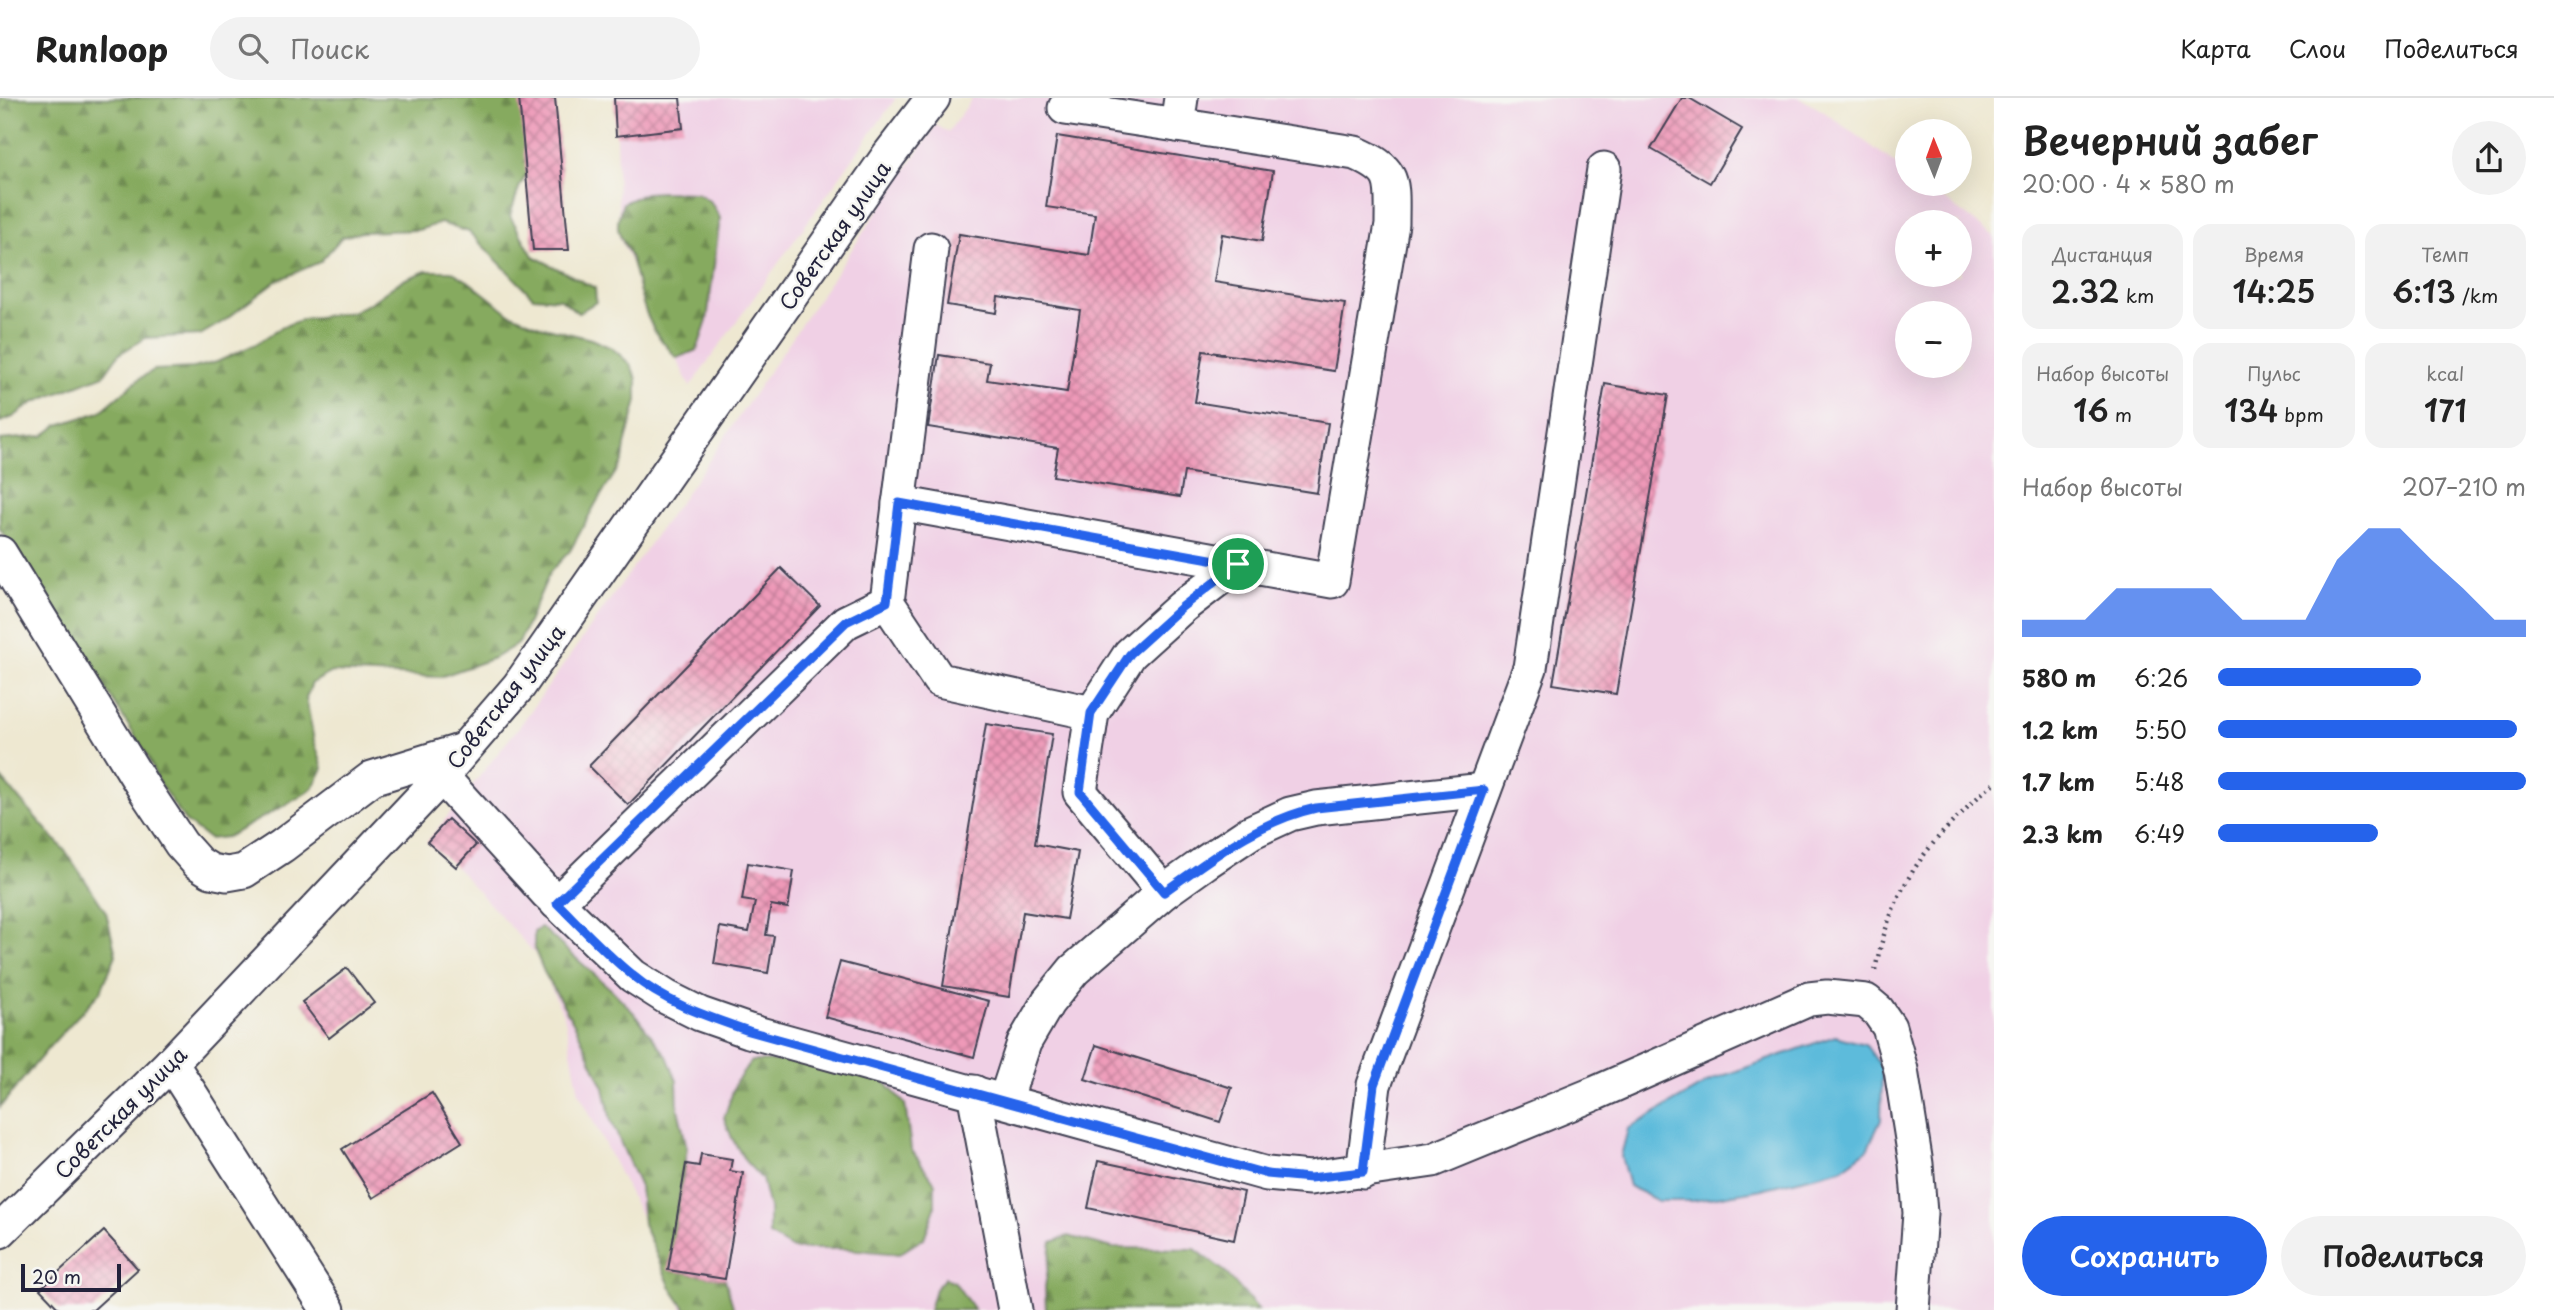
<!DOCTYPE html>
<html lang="ru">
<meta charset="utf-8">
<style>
:root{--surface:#fff;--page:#f2f2f2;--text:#222;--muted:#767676;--line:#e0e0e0;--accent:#2563eb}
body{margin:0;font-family:"Playpen Sans",sans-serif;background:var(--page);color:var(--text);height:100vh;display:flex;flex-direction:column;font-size:26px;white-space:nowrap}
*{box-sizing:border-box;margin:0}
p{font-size:23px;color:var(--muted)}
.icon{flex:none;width:38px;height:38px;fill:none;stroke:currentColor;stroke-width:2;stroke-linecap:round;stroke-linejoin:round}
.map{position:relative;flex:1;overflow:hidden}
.side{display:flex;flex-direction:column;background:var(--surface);width:560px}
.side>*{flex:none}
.needle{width:46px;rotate:359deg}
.controls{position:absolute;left:1895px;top:21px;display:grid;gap:14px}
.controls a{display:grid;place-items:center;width:77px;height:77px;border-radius:50%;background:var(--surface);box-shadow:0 7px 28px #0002;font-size:35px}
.scale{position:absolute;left:21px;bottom:18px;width:100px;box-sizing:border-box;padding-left:7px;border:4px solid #22223b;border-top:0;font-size:19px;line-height:24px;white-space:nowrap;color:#22223b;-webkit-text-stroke:5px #f6f6f2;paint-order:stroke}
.pin{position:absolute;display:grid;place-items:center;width:60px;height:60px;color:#fff;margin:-30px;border:4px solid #fff;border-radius:50%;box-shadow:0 2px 7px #0007}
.round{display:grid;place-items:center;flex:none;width:74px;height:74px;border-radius:37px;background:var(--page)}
.head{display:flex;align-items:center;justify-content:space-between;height:119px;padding:0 28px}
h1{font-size:38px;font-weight:600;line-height:52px}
.figures{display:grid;grid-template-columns:repeat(3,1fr);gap:10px;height:119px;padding:7px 28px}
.figures div{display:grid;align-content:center;border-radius:18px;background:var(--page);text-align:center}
.figures b{font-size:30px;font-weight:600}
.figures small{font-size:19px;font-weight:400}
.figures p{font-size:19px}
.chart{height:196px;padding:14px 28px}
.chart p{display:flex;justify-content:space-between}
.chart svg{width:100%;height:126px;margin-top:7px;fill:var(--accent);opacity:.7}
.primary-button{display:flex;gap:14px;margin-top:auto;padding:14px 28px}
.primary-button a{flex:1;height:80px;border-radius:42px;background:var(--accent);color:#fff;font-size:28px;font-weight:600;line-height:80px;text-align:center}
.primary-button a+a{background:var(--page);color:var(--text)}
ul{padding:0 28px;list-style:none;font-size:23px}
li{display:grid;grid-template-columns:112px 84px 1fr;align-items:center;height:52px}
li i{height:18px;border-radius:9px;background:var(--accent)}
header{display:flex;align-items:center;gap:42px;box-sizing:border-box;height:98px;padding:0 35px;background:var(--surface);border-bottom:2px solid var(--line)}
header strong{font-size:33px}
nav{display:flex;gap:38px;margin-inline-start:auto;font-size:24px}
.search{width:490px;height:63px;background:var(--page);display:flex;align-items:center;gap:18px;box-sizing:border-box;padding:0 24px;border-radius:38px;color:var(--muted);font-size:26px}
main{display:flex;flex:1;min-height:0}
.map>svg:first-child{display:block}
</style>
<header>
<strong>Runloop</strong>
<div class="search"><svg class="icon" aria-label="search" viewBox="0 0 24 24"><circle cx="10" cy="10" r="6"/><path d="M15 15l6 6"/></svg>Поиск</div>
<nav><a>Карта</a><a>Слои</a><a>Поделиться</a></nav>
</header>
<main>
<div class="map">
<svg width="1994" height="1212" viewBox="0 0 1994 1212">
<defs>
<pattern id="forest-firs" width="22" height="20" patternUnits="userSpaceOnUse" patternTransform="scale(1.75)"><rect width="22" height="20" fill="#86aa5e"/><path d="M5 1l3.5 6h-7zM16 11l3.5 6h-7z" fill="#6d8a4f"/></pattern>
<pattern id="building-cross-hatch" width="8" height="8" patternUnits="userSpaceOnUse" patternTransform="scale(1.75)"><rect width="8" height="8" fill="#ee99b8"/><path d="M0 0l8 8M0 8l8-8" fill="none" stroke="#c07c97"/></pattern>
</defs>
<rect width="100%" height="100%" fill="#f6f6f2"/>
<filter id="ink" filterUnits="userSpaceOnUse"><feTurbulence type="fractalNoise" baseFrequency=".0143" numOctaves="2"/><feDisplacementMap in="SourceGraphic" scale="14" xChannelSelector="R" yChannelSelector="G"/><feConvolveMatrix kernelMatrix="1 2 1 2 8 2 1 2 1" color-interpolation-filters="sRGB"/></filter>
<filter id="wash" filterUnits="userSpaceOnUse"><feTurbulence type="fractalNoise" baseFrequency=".00686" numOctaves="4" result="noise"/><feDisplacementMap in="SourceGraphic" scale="28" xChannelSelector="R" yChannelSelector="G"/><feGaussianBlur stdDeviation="1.57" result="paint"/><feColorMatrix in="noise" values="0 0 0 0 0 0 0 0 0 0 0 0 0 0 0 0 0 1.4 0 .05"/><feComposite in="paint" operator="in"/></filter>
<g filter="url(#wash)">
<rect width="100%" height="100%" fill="#eee8d1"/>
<g fill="#f0d0e5" fill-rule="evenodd">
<polygon points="680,0 896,0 690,289 619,139 616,38 682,30"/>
<path d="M 973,0 L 1800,0 L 1823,13 L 1907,74 L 1908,86 L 1923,86 L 1994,138 L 1994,1212 L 682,1212 L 668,1172 L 579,995 L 565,921 L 536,857 L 456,769 L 427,744 L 522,625 L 708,364 L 936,27 L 948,34 ZM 1908,124 L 1960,124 L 1960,177 L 1908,177 ZM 1908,215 L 1960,215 L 1960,268 L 1908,268 Z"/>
</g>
<g fill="url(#forest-firs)" stroke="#54664c" stroke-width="2">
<polygon points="0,0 528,0 529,71 519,90 510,118 533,158 595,190 596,204 578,215 561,201 533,199 469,134 441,125 418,132 362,134 342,139 320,164 276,183 224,223 200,237 146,240 119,256 104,277 33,305 13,319 0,324"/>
<path d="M 662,94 L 697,95 L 711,104 L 720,120 L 707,223 L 697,252 L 677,260 C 670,252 662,244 656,235 C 643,214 639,190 633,167 C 625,138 610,140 623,105 L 646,95 Z"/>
<polygon points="426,173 451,173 468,183 509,215 540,228 591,241 612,250 630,266 637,281 637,303 625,347 623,363 596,405 570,453 550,474 519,545 494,560 440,579 332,574 312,585 306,600 314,643 323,670 313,690 298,700 227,739 209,741 185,723 158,683 148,659 92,569 0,431 0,342 43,338 58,327 100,314 139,281 154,272 193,270 217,264 256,246 282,229 303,221 352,214 370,205 401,183"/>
<polygon points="0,679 66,754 89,788 106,814 116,857 101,893 50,948 0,1009"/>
<polygon points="541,829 613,893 634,915 667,958 677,983 678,1011 687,1050 669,1172 725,1181 734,1212 686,1212 671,1190 643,1126 640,1089 611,1023 604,990 577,931 544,874 534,850 534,834"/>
<polygon points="752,963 802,963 883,982 905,1006 911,1051 935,1085 935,1110 924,1140 899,1156 847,1151 793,1151 769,1137 769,1110 762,1081 745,1063 732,1040 724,1020 736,984"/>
<polygon points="1068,1138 1113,1150 1195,1151 1224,1173 1259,1212 1046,1212 1045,1189 1052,1144"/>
<polygon points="945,1180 954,1183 974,1212 929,1212 935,1191"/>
</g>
<polygon fill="#5dbbdb" stroke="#406e8b" stroke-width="2" points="1835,938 1865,946 1882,970 1881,1022 1867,1052 1841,1071 1762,1091 1693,1103 1658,1103 1629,1088 1621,1058 1628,1031 1714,981"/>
<g id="blocks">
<g fill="url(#building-cross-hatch)">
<polygon points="519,0 555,0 569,152 533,152"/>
<polygon points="614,0 680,0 683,30 616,38"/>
<polygon points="1682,0 1689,0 1742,31 1710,85 1651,51"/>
<polygon points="1057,38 1273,73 1262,143 1222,136 1214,184 1345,205 1334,273 1203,253 1195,304 1328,325 1317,395 1184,374 1180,399 1053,378 1058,350 928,329 939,257 990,265 987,282 1067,294 1080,212 998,199 996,215 947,207 959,136 1089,157 1095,116 1046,109"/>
<polygon points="1605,286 1668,297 1616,596 1553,586"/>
<polygon points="781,470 820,508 628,707 589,668"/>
<polygon points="986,626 1052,636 1035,746 1078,754 1066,821 1023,814 1009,899 943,888"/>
<polygon points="448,721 476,747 456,769 427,744"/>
<polygon points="748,765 794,773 788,810 771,807 766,837 774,838 768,875 714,866 720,829 749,834 755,804 742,802"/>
<polygon points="840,864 989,903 974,959 825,919"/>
<polygon points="347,870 374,905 329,940 302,904"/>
<polygon points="1096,947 1232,990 1220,1024 1085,981"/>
<polygon points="432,995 462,1044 373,1100 342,1051"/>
<polygon points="701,1056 732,1061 730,1073 743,1075 725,1181 668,1172 686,1066 699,1068"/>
<polygon points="1098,1063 1244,1094 1234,1142 1088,1110"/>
<polygon points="104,1133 138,1171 93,1212 60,1212 40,1191"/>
</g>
</g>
</g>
<g filter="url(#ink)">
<use href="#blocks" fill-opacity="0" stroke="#414052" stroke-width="2"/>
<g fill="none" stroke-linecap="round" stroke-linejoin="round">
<g stroke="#414052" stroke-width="37">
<g id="minor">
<polyline points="1065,10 1177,27"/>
<polyline points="931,151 887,504 939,582 1092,615 1130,556 1182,509 1238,466"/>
<path d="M 899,405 L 1332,483 L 1392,126 C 1392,83 1397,73 1355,55 L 1177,27 L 1181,0"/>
<polyline points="0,455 145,692 181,746 198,765 211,773 227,776 244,773 282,748 372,680 463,652"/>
<polyline points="1092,615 1080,694 1164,794"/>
<polyline points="441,678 547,795 633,878 666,899 700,916 749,933 1267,1076 1310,1080 1433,1062 1596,995 1809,901 1827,899 1866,903 1878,913 1889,929 1901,972 1916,1066 1920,1115 1913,1212"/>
<polyline points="557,805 846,524 887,504"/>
<polyline points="171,965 328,1212"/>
<polyline points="974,994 1015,1212"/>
<polyline points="1005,1003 1024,945 1048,904 1074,872 1164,794 1206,764 1251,734 1290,716 1316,710 1484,692"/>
<polyline points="1363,1074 1374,987 1530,570 1604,71"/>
<polyline points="0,1133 171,965 432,689 519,588 889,57 933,0"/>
</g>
</g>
<path stroke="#414052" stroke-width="4.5" stroke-dasharray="2 5" stroke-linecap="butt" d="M 1875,872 C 1889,806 1912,762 1962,715 C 1972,705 1982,694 1994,686"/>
<use href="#minor" stroke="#fff" stroke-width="33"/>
</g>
</g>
<g fill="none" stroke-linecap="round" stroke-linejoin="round" filter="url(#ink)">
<g stroke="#fff" stroke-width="14">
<path id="route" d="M 899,405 L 1238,466 L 1182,509 L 1130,556 L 1091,615 L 1080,694 L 1164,794 C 1212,760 1258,723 1316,710 L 1484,692 L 1374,987 L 1363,1074 L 1310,1080 L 1267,1076 L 749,933 C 709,919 665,905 632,877 C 605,855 581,829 557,805 L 846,524 L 887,504 Z"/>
</g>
<use href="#route" stroke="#2563eb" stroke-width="9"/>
</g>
<g text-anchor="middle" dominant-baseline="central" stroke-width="5" stroke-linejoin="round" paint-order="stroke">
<g font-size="21" fill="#22223b" stroke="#f6f6f2">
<text transform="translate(834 137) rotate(-55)">Советская улица</text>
<text transform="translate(505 598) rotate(-52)">Советская улица</text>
<text transform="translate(120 1014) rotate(-45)">Советская улица</text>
</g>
</g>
</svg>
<div class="controls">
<a><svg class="needle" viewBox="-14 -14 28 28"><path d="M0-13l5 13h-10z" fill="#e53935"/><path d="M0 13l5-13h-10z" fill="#767676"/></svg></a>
<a>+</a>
<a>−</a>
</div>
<div class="scale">20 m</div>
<div class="pin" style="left:1238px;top:466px;background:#1e9e55"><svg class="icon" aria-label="arrive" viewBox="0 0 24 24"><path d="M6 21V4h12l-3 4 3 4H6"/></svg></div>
</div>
<section class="side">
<div class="head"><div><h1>Вечерний забег</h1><p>20:00 · 4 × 580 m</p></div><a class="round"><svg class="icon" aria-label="share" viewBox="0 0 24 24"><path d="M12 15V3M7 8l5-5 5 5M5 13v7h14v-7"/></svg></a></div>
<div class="figures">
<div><p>Дистанция</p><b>2.32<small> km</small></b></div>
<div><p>Время</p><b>14:25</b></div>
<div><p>Темп</p><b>6:13<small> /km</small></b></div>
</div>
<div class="figures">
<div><p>Набор высоты</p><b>16<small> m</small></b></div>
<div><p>Пульс</p><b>134<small> bpm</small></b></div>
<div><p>kcal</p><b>171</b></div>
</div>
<div class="chart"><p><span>Набор высоты</span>207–210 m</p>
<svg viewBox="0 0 160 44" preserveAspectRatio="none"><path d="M0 44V38L10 38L20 38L30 27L40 27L50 27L60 27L70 38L80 38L90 38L100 17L110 6L120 6L130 17L140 27L150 38L160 38V44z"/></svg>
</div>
<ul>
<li><b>580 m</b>6:26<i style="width:66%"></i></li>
<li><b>1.2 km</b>5:50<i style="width:97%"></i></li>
<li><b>1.7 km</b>5:48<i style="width:100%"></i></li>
<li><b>2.3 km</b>6:49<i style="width:52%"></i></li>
</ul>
<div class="primary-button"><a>Сохранить</a><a>Поделиться</a></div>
</section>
</main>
